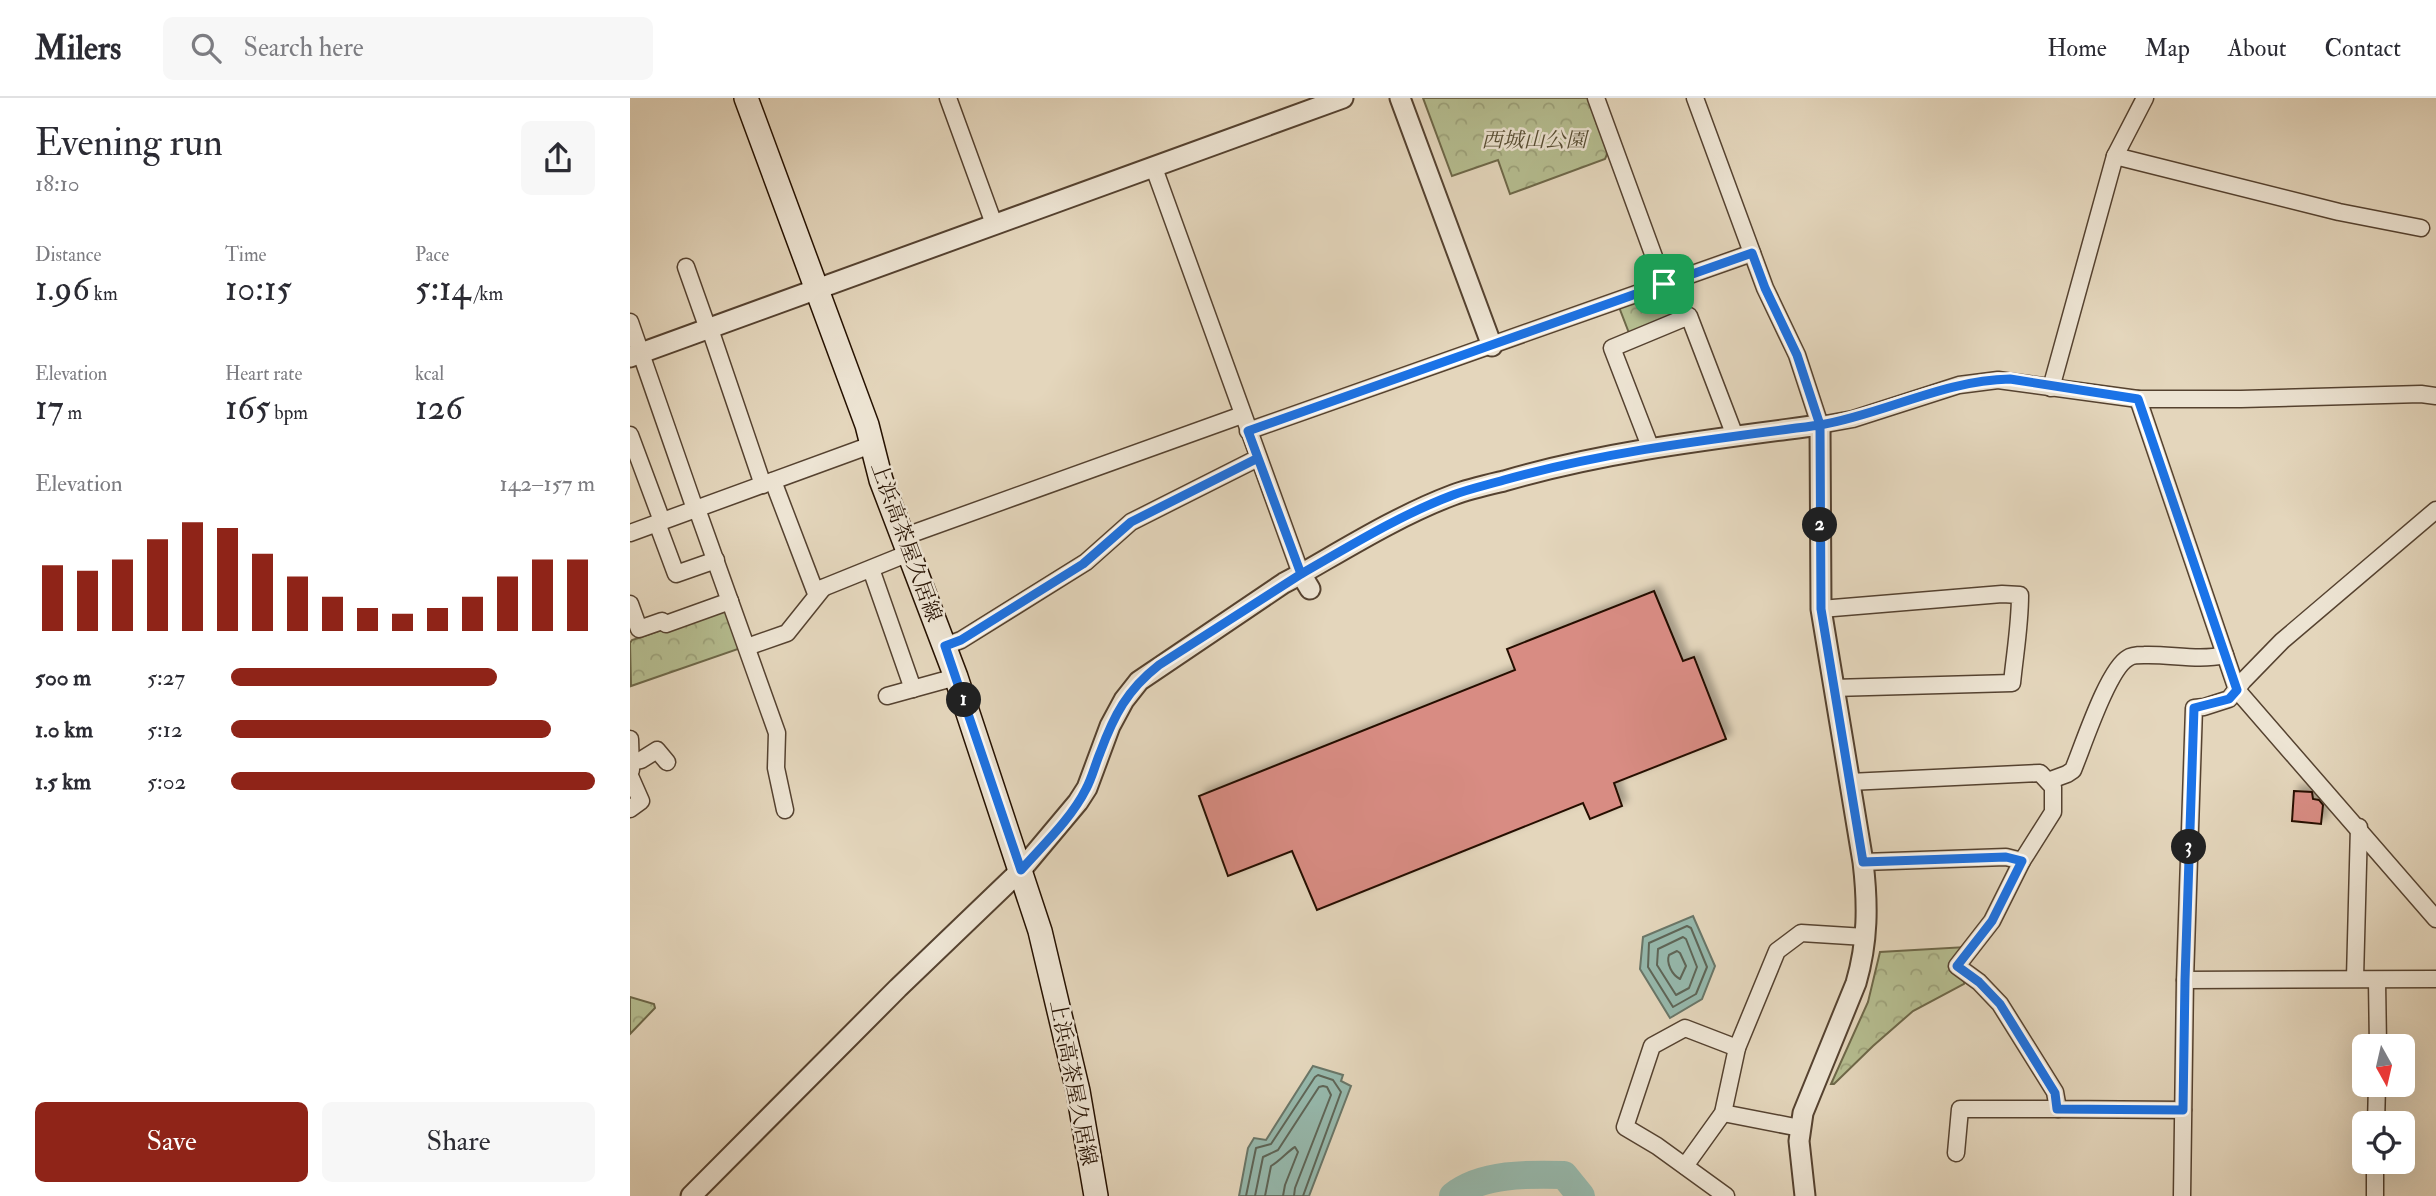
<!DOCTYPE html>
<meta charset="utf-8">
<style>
:root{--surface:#fff;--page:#f7f7f7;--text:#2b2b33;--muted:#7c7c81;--line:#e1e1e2;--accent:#8f2418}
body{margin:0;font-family:"IM FELL Double Pica","Noto Serif JP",serif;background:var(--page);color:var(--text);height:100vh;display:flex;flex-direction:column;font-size:26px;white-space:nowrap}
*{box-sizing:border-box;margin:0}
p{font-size:23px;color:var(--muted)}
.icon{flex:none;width:38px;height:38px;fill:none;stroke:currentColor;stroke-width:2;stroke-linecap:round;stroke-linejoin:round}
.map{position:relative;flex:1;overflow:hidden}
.side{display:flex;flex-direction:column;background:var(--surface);width:630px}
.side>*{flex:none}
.needle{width:46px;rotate:172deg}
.fabs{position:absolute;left:1722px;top:936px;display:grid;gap:14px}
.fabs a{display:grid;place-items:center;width:63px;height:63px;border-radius:10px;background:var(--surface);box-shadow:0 7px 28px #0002;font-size:35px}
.pin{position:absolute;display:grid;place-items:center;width:60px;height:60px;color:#fff;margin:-30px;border-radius:14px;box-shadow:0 4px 10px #0006}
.km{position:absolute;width:35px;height:35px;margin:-18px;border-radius:50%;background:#222;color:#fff;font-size:19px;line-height:35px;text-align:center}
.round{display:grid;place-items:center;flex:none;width:74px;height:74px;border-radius:10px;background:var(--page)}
.head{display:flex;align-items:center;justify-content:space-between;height:119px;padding:0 35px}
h1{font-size:38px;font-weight:600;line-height:52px}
.figures{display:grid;grid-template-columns:repeat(3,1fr);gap:10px;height:119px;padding:7px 35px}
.figures div{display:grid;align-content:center}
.figures b{font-size:35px;font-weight:600}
.figures small{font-size:19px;font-weight:400}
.figures p{font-size:19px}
.chart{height:196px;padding:14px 35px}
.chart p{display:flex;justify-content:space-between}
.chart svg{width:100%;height:126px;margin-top:7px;stroke:var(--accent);stroke-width:6}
.cta{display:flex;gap:14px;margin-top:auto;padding:14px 35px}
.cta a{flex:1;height:80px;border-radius:10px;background:var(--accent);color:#fff;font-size:28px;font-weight:600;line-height:80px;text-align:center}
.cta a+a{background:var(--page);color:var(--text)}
ul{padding:0 35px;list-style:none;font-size:23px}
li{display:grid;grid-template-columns:112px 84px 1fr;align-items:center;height:52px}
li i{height:18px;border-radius:9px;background:var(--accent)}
header{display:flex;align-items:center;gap:42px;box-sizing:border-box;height:98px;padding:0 35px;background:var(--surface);border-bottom:2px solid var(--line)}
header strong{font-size:33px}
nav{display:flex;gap:38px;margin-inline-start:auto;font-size:24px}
.search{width:490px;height:63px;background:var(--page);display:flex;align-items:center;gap:18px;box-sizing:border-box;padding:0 24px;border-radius:10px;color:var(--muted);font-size:26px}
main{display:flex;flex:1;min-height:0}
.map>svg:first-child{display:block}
</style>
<header>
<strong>Milers</strong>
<div class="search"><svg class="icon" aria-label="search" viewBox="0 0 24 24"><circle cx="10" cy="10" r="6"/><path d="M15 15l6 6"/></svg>Search here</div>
<nav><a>Home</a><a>Map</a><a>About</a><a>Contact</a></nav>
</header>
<main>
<section class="side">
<div class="head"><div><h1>Evening run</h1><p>18:10</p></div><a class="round"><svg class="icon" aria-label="share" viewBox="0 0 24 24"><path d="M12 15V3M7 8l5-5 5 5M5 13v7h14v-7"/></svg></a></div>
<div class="figures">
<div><p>Distance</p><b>1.96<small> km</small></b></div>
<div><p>Time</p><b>10:15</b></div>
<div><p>Pace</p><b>5:14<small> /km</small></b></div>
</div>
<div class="figures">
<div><p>Elevation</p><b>17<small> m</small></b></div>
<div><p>Heart rate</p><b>165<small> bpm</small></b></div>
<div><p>kcal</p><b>126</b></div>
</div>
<div class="chart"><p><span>Elevation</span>142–157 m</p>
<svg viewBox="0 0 160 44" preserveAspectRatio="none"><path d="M5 44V21M15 44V23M25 44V19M35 44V12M45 44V6M55 44V8M65 44V17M75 44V25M85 44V32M95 44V36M105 44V38M115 44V36M125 44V32M135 44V25M145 44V19M155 44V19"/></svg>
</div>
<ul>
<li><b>500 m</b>5:27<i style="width:73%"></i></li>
<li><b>1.0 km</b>5:12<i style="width:88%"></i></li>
<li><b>1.5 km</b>5:02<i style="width:100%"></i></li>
</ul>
<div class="cta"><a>Save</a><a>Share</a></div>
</section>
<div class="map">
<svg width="1806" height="1098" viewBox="0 0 1806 1098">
<defs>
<pattern id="park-crowns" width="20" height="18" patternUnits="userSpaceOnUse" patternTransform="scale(1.75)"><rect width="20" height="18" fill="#b5bd90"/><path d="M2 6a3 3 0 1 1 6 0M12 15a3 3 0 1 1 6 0" fill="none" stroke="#9ca17a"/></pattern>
<filter id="shadow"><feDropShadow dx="5.5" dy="-5.5" stdDeviation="3.5" flood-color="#0004"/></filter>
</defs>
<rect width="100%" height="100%" fill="#e4d6bc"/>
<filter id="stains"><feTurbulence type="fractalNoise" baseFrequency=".00286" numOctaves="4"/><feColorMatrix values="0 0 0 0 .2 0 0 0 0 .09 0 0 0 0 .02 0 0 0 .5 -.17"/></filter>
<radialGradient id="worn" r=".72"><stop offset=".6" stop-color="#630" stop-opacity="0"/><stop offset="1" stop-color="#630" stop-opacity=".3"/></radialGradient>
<g fill="url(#park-crowns)" stroke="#6d6748" stroke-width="2">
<polygon points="793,0 960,0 979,52 975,61 880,96 868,62 822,78"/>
<polygon points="1036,191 1046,216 999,235 989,209"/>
<polygon points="91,512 97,514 111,550 1,588 0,545 2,542"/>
<polygon points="1336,849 1334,886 1283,913 1243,948 1204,986 1201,986 1238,904 1250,854"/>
<polygon points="0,899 24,906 25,910 0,936"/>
</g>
<g fill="#96b9ad" stroke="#697668" stroke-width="2">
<polygon points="1063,818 1085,868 1072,901 1040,920 1010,871 1013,839"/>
<polygon points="683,968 713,977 711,983 721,988 679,1098 609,1098 618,1050 624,1040 636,1042"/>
</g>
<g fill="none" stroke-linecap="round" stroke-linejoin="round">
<g stroke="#5e6557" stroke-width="2">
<polygon points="1057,828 1061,830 1077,869 1066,896 1043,909 1018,869 1019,845"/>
<polygon points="1053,839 1056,841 1067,869 1059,890 1046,897 1027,867 1028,851"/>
<path d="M 1047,853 L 1050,855 L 1056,868 L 1050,881 C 1042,877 1036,865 1039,857 Z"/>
<polyline points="616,1098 626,1050 641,1046 685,979 688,977 703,982 711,994 673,1098"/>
<polyline points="625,1098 633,1059 648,1052 689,989 693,988 697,989 701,997 665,1090 664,1098"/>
<path d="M 635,1098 L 641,1068 C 650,1063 659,1052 665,1049 L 668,1054 L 655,1087 L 653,1098"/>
</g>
<path stroke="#96b9ad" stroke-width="28" d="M 823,1098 C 852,1075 899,1076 934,1077 L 951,1098"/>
</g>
<g fill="#d88c83" stroke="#251101" stroke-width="2" filter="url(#shadow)">
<polygon points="1024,493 1053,563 1064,559 1096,641 984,685 992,708 960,721 953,705 687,812 662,753 598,778 569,698 885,572 877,551"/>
<polygon points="1664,693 1682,694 1683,701 1689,702 1693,707 1691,726 1662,723"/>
</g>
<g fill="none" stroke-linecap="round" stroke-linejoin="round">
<g stroke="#554230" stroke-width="19">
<g id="minor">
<polyline points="318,0 364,126"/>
<polyline points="966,0 1034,186"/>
<polyline points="1065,0 1135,190 1167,257 1190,327 1223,321 1329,287 1368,282 1508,301 1611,301 1791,296 1806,298"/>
<polyline points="1485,58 1515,0"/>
<polyline points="524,70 671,476"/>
<polyline points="56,169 78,231"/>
<polyline points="0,224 65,411"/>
<polyline points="80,231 133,387"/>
<polyline points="1421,290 1485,58 1709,114 1791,130"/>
<polyline points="1508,301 1607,592 1806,821"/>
<polyline points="618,333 1122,155"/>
<polyline points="0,337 32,423"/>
<polyline points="1021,351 982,250 1059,218 1105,338"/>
<polyline points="143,383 185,493 279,455"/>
<polyline points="67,411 147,635 146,670 155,712"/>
<polyline points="27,425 46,476 86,462"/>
<polyline points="0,435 241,347"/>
<polyline points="273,439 612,317"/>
<polyline points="241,471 283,591"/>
<polyline points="0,506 9,531 32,523 36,526 100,503"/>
<path d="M 1191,511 L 1372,496 L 1390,497 C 1390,527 1385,555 1382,585 L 1203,590"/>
<polyline points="315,548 331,542 456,464 501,424 628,360"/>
<polyline points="117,549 157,535 193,490"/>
<polyline points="257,598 326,579"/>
<polyline points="0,641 1,672"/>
<polyline points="2,664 11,662 27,652 37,664"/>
<polyline points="0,678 11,703 0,711"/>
<path d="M 1418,683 L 1437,676 L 1443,672 C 1453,648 1478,571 1498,560 C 1502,557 1509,557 1514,557 C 1541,556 1568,563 1595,557"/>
<polyline points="1219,684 1410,675 1423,689 1423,714 1392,763 1376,759 1233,764"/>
<polyline points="1392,763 1362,823 1327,868 1349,884 1370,906 1425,994 1428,1011 1553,1012"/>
<polyline points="1725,880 1729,729"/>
<polyline points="1555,882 1806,881"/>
<polyline points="1747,883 1748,948"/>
<polyline points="1093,1015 1170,1030"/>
<polyline points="1746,1026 1747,987"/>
<polyline points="1326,1055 1330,1011 1428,1011"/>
<polyline points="1055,1068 1093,1015 1107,950"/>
<polyline points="1096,1098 1027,1048 995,1029 1022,948 1055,930 1107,950 1147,853 1171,835 1235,839"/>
<polyline points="1552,1098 1555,882 1564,610 1574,609 1599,601 1613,583 1652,543 1806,412"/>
<polyline points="1745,1098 1745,1064"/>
</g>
</g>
<g stroke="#554230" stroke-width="23">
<g id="tertiary">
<polyline points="770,0 862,248"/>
<polyline points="0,259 713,0"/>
<path d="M 671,476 C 720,448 770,417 823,397 C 839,391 857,387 874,383 C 977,353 1084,341 1190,327 L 1191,511 L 1233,764 C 1238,806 1238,844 1226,885 L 1173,1015 L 1169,1043 L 1175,1098"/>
<polyline points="61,1098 268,890 391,772 448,704 457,690 480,628 494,602 509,583 654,485 671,476 680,491"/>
</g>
</g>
<g stroke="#251101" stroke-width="26">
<polyline id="secondary" points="116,0 237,327 251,382 326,579 410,833 448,993 466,1098"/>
</g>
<use href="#minor" stroke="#ede4d3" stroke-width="16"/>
<use href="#tertiary" stroke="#ede4d3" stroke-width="19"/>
<use href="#secondary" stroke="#ede4d3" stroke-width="23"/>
</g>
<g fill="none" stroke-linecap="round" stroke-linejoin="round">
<g stroke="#fff" stroke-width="14">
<path id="route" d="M 1034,186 L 618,333 L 671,476 L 529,567 C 497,592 484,617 470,655 C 465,667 462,680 456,691 C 441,721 413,747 391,772 L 315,548 L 331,542 L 453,466 L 501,424 L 628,360 L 671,476 C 720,448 770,417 823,397 C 839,391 857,387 874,382 C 977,353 1084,341 1190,327 L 1191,511 L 1233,764 L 1376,759 L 1392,763 L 1362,823 L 1327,868 L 1349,884 L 1370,906 L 1425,995 L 1427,1011 L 1553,1012 L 1555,882 L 1564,610 L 1599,601 L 1607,592 L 1508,301 L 1380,281 C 1314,282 1254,316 1190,327 L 1167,257 L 1135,190 L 1122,155 L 1034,186"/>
</g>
<use href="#route" stroke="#1a73e8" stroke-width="9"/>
</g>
<g text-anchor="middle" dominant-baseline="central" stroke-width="5" stroke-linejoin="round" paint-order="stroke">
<g font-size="21" font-style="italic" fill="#574d33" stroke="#ede4d3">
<text x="904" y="42">西城山公園</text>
</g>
<g font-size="21" fill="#251101" stroke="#ede4d3">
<text transform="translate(276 444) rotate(70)">上浜高茶屋久居線</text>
<text transform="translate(443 985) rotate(79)">上浜高茶屋久居線</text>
</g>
</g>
<rect width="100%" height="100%" filter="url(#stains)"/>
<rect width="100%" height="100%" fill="url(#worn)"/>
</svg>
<div class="fabs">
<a><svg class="needle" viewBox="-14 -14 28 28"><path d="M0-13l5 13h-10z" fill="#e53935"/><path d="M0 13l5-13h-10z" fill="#7c7c81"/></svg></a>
<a><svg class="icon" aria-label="locate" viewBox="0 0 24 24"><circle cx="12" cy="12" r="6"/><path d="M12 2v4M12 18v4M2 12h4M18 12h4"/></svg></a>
</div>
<div class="pin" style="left:1034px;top:186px;background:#1e9e55"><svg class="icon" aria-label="arrive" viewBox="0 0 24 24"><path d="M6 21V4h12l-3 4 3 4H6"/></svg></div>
<b class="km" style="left:334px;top:602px">1</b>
<b class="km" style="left:1190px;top:427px">2</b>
<b class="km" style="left:1559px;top:749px">3</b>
</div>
</main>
